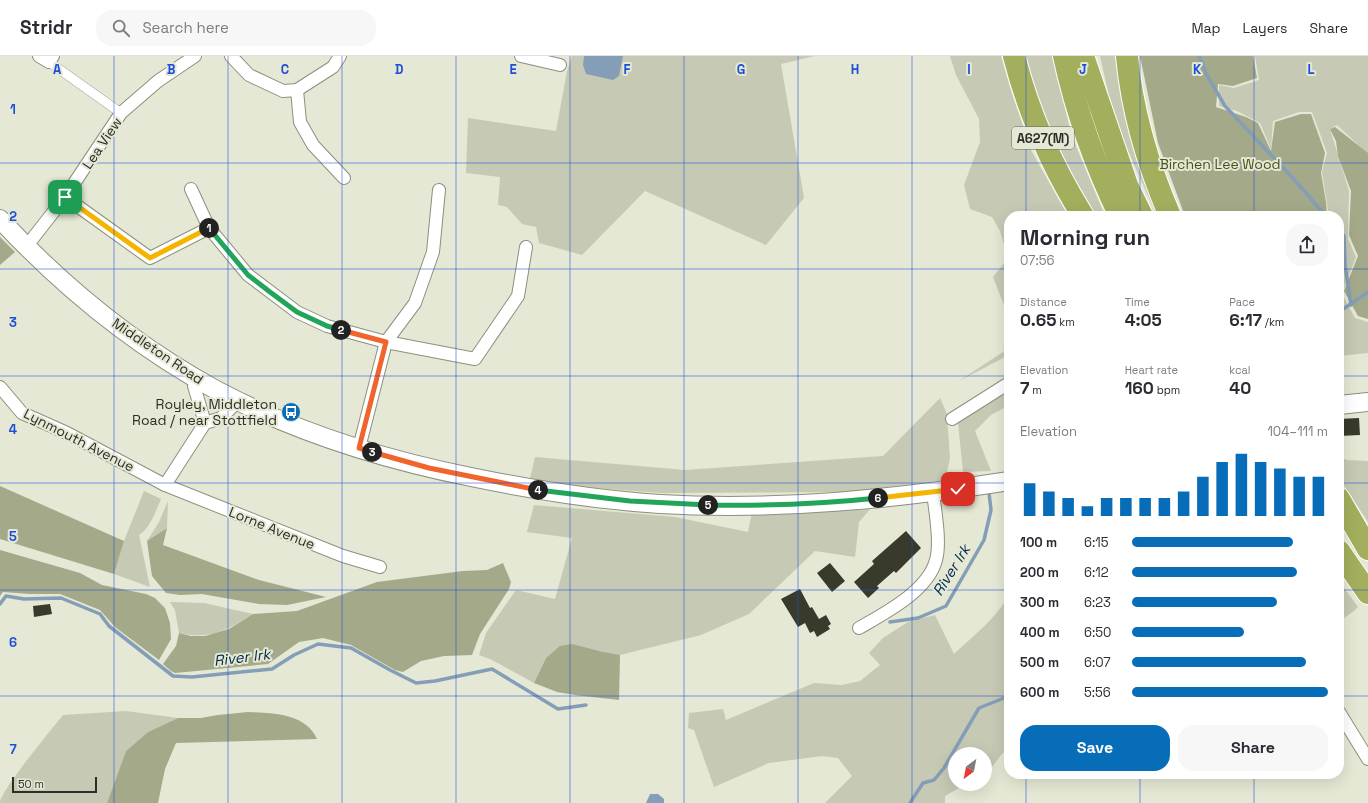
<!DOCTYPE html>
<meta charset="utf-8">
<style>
:root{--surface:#fff;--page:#f7f7f7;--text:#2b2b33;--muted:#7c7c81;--line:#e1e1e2;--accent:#076db9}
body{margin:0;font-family:"Space Grotesk",sans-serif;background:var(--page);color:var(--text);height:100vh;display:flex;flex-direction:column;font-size:15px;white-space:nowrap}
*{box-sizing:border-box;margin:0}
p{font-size:13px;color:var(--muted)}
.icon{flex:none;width:22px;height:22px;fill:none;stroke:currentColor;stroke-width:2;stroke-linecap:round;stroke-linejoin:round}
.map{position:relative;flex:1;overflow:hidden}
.panel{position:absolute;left:1004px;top:155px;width:340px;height:568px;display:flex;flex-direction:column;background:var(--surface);border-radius:16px;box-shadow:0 4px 16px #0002}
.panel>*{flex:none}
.needle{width:26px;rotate:212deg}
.tools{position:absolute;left:948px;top:691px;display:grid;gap:8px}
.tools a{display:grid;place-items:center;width:44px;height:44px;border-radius:50%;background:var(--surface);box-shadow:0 4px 16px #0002;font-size:20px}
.scale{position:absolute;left:12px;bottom:10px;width:85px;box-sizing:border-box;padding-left:4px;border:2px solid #2d2e27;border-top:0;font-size:11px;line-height:14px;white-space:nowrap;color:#2d2e27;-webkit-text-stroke:3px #e4e8d4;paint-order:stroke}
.pin{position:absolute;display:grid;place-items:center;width:34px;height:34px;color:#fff;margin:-17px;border-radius:8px;box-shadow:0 2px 6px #0006}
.km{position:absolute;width:20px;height:20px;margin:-10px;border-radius:50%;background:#222;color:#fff;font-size:11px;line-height:20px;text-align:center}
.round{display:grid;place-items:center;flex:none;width:42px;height:42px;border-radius:16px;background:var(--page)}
.headline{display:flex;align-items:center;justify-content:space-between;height:68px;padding:0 16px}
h1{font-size:22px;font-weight:800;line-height:30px}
.metrics{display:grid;grid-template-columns:repeat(3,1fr);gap:6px;height:68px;padding:4px 16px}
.metrics div{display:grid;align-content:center}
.metrics b{font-size:17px;font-weight:800}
.metrics small{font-size:11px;font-weight:400}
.metrics p{font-size:11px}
.chart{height:112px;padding:8px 16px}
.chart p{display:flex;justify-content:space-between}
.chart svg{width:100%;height:72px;margin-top:4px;stroke:var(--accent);stroke-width:6}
.cta{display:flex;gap:8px;margin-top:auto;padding:8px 16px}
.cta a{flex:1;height:46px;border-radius:16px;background:var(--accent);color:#fff;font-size:16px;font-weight:800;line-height:46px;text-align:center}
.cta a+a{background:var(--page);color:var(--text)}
ul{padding:0 16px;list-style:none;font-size:13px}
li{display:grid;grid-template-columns:64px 48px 1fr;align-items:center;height:30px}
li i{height:10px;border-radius:5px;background:var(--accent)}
header{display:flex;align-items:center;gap:24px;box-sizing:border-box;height:56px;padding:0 20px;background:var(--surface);border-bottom:1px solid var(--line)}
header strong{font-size:19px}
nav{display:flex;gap:22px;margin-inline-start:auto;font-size:14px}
.search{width:280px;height:36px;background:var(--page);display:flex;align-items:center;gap:10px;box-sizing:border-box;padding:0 14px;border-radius:16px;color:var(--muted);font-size:15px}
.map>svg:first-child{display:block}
</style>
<header>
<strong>Stridr</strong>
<div class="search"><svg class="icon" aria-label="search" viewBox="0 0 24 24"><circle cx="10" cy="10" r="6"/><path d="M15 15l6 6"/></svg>Search here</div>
<nav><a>Map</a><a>Layers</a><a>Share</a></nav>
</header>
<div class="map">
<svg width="1368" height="747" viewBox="0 0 1368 747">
<rect width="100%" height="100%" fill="#e4e8d4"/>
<g fill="#c6cab4">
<polygon points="572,0 815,0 781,8 804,142 766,189 645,135 582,199 539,187 536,171 522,168 507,151 498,149 500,121 466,117 468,62 556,75 567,15"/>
<polygon points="950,0 1001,0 1012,38 1032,96 1068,160 1009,160 1009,262 993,221 1008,202 1000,175 992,161 970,153 964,129 980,86 979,63 956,19"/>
<polygon points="1021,0 1053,0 1071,78 1105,160 1091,160 1071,129"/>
<polygon points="1100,0 1117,0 1121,39 1158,160 1157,160 1115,66"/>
<polygon points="1255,0 1368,0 1368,98 1337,69 1330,73 1349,135 1348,183 1356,201 1342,238 1355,262 1368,266 1368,297 1339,300 1339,160 1329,160 1322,116 1327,97 1312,56 1299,56 1273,65 1271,93 1260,67 1237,55 1219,50 1219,29 1234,32 1259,24"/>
<polygon points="1009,292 1009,299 959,325"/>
<polygon points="1009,333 1009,349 991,359 975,375 991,415 963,416 958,367"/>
<polygon points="940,342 947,358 950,403 945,424 846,436 661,437 529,427 535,401 685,414 883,400"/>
<polygon points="1339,401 1347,404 1368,405 1368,466 1339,422"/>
<path d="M 144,435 L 161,443 C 155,456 151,471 139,479 L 150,531 L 114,518 L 124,485 Z"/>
<polygon points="168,445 167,472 147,485 159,466"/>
<polygon points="877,445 859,466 855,501 815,495 749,558 701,579 620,599 599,595 546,602 534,627 492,604 479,599 486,577 516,534 555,543 572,482 527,476 534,449 675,461 748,476 752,456"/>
<polygon points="1339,525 1358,551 1354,555 1344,562 1339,557"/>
<path d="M 1009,538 L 1009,692 C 999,698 995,711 985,717 L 985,698 L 955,698 L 955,728 L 966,728 L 945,740 L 945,747 L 825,747 L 852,720 L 838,702 L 822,700 L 769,707 L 714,731 L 694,674 L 688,672 L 689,657 L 723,653 L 726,664 L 814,627 L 842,629 L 860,625 L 880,609 L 869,597 L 883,582 L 908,566 L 935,559 L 954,598 C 972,581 999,560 1009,538 Z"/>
<path d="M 170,546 L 204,547 L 253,558 C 227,574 211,584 179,577 L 175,554 Z"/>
<path d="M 126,655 L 178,662 L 148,676 L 126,695 L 107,747 L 0,747 C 0,735 52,673 63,659 Z"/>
</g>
<g fill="#a3a989">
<polygon points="1140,0 1253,0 1257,22 1233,30 1218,28 1216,51 1246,61 1258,67 1271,95 1275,66 1301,58 1311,58 1325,97 1321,117 1326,146 1327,160 1185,160 1158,87"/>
<polygon points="1335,71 1368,97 1368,263 1358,260 1344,235 1358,200 1349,179 1351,135 1338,100 1336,85 1330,73"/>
<polygon points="0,181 15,196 0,209"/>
<polygon points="0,430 124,485 114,518 0,483"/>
<polygon points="167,472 163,489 259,524 326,541 287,549 259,548 202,538 180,539 166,537 152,520 147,485"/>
<polygon points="0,494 80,517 102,529 146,538 155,542 165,552 170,567 171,583 159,604 115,571 100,554 60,538 29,538 3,536 0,540"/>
<polygon points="503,507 511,526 509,533 480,578 472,599 444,600 421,605 403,616 395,614 351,589 323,582 299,586 268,608 175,617 171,615 163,608 176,590 179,577 191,580 205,580 229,573 253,558 297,555 377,526 463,515 487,514"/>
<polygon points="572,588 599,595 620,599 619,644 575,639 557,636 534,627 546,602 560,590"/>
<path d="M 248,656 C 271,657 306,657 317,683 L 176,687 L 165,713 L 158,747 L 107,747 L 126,695 L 148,676 L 178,662 L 201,662 L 218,659 Z"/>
</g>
<g fill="#859eb7">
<polygon points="584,0 623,0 619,20 613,24 586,18 583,9"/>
<polygon points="650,738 658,738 664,743 664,747 646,747"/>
</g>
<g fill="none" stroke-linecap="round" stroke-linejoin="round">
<g stroke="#859eb7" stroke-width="3.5">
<polyline points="1199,0 1207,19 1225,50 1291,120 1326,160"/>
<polyline points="1339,175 1344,180 1345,209 1351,249"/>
<polyline points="1339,256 1368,236"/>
<polyline points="0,548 6,540 24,543 61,542 100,558 109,570 173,620 192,621 272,613 294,599 318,588 351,592 390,614 416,627 435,625 492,613 558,653 586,649"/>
<polyline points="890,566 918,562 946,550 984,484 991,454 989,437"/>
<polyline points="910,747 923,727 934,724 944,712 979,652 1009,640"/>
</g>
</g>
<g fill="#383b2b">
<polygon points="1359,362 1360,379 1339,380 1339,363"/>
<polygon points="906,475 921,492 896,517 894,515 877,530 879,532 868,542 854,526 874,508 872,505"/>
<polygon points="830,507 845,525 832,536 817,517"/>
<polygon points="800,533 810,552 812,551 819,563 826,559 831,568 828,570 830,573 817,581 814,575 810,577 805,567 798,571 781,543"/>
<polygon points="50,548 52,558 34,561 33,550"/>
</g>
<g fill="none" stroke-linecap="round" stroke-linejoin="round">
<g stroke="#8d907e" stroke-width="10">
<polyline id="pedestrian" points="49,6 121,57"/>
</g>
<g stroke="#8d907e" stroke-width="14">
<g id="minor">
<polyline points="39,0 49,6 53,0"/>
<polyline points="231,0 249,19 283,35 297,34 333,11 340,0"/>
<polyline points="521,0 560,9"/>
<polyline points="297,34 300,66 313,89 344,122"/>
<polyline points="191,133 209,172 248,219 297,256 327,270 386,286 475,303 518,240 526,191"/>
<polyline points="65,141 150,202 209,172"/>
<polyline points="26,191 65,141 121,57 158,25 195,0"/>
<polyline points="197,322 194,330 205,367"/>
<polyline points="0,331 22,357 67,377 165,429 343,500 380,511"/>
<polyline points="952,363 1009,327"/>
<polyline points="359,392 386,286 415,247 433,196 439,134"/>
<polyline points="165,429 205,367 221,362 232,351 236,344"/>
<path d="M 859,572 C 885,557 928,535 936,504 C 941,486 935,455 933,436"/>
<polyline points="1339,656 1368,703"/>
</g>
</g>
<g stroke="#8d907e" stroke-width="20">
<g id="secondary">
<path d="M 0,163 C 63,231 137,291 218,335 C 296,376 386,404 471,421 C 534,434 597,444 660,448 C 777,455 894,443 1009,425"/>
<polyline points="1339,349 1368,346"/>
</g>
</g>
<g stroke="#fff" stroke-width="24">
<g id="motorway">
<path d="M 1014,0 C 1028,55 1053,112 1083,160"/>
<path d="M 1064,0 C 1076,55 1095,109 1120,160"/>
<polyline points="1083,0 1127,129 1142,160"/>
<path d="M 1127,0 C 1132,55 1148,109 1170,160"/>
<polyline points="1339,443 1368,493"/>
<polyline points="1339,495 1368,537"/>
</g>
</g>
<use href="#pedestrian" stroke="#fff" stroke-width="9"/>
<use href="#minor" stroke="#fff" stroke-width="12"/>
<use href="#secondary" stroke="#fff" stroke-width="18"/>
<use href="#motorway" stroke="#a3af5d" stroke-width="22"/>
</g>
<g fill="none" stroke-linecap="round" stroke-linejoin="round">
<g stroke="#fff" stroke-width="8">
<polyline id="split-1" points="65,141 150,202 209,172"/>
</g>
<g stroke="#fff" stroke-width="8">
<polyline id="split-2" points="209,172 248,219 270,236 297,256 327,270 341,274"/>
</g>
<g stroke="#fff" stroke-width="8">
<polyline id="split-3" points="341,274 386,286 359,392 372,396"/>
</g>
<g stroke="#fff" stroke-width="8">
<polyline id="split-4" points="372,396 429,412 538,434"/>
</g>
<g stroke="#fff" stroke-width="8">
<polyline id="split-5" points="538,434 630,445 708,449"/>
</g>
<g stroke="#fff" stroke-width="8">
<path id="split-6" d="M 708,449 C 765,450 822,448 878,442"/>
</g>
<g stroke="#fff" stroke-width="8">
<polyline id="split-7" points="878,442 958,433"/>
</g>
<use href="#split-1" stroke="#f5b400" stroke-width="5"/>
<use href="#split-2" stroke="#22a559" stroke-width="5"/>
<use href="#split-3" stroke="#f0652b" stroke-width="5"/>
<use href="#split-4" stroke="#f0652b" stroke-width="5"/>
<use href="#split-5" stroke="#22a559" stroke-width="5"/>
<use href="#split-6" stroke="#22a559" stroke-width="5"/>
<use href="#split-7" stroke="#f5b400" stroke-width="5"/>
</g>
<path fill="none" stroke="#1d4ed8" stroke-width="1" stroke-opacity="0.55" d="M 114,0 L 114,747M 228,0 L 228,747M 342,0 L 342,747M 456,0 L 456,747M 570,0 L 570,747M 684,0 L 684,747M 798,0 L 798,747M 912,0 L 912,747M 1026,0 L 1026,160M 1140,0 L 1140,160M 1254,0 L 1254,160M 0,107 L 1368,107M 0,213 L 1009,213M 1339,213 L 1368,213M 0,320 L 1009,320M 1339,320 L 1368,320M 0,427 L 1009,427M 1339,427 L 1368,427M 0,534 L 1009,534M 1339,534 L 1368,534M 0,640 L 1009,640M 1339,640 L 1368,640M 1026,718 L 1026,747M 1140,718 L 1140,747M 1254,718 L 1254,747"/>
<defs>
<g id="bus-disc" transform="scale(1)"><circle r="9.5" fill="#076db9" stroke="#e4e8d4"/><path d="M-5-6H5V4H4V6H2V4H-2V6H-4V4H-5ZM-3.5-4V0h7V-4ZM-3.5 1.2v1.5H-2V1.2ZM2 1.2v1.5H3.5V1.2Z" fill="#fff"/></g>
</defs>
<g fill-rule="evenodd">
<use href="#bus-disc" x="291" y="356"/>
</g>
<g text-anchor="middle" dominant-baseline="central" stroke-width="4" stroke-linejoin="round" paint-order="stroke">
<rect fill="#e4e8d4" stroke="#64665b" stroke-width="1" x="1012" y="71" width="62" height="22" rx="3"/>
<g font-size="13" font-weight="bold" fill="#2d2e27">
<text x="1043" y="82">A627(M)</text>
</g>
<g font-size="14" fill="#2d2e27" stroke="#e4e8d4">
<text transform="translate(102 87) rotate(-56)">Lea View</text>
<text transform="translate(158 295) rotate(34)">Middleton Road</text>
<text transform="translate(79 384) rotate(27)">Lynmouth Avenue</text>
<text transform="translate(272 472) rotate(22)">Lorne Avenue</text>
</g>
<g font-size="14" fill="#4b521c" stroke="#e4e8d4">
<text x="1220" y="108">Birchen Lee Wood</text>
</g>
<g font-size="14" fill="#2d2e27" stroke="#e4e8d4" text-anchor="end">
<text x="277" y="348">Royley, Middleton<tspan x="277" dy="16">Road / near Stottfield</tspan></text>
</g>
<g font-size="15" font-style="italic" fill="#042c4f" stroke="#e4e8d4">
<text transform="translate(951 514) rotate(-58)">River Irk</text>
<text transform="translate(242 601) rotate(-7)">River Irk</text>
</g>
</g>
<g font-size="13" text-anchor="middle" font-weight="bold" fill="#1d4ed8" stroke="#e4e8d4" stroke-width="4" stroke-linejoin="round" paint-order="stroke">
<text x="57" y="18">A</text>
<text x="171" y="18">B</text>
<text x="285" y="18">C</text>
<text x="399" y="18">D</text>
<text x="513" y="18">E</text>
<text x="627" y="18">F</text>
<text x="741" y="18">G</text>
<text x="855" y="18">H</text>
<text x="969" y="18">I</text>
<text x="1083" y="18">J</text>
<text x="1197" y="18">K</text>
<text x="1311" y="18">L</text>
<text x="13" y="58">1</text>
<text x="13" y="165">2</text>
<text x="13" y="271">3</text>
<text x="13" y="378">4</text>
<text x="13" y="485">5</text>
<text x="13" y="591">6</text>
<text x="13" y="698">7</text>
</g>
</svg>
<div class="tools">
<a><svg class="needle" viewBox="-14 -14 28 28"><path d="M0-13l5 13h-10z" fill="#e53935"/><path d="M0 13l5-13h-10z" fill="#7c7c81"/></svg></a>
</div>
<div class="scale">50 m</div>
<div class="pin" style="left:65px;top:141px;background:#1e9e55"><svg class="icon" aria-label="arrive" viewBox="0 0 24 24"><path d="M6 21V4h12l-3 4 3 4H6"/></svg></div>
<div class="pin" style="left:958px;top:433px;background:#d93025"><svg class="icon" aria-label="check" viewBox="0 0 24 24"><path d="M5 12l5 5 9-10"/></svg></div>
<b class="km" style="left:209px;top:172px">1</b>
<b class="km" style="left:341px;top:274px">2</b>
<b class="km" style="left:372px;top:396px">3</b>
<b class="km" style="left:538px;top:434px">4</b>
<b class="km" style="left:708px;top:449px">5</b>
<b class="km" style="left:878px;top:442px">6</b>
<section class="panel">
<div class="headline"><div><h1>Morning run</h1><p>07:56</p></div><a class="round"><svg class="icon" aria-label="share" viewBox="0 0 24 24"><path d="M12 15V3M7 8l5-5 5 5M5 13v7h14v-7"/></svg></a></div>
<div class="metrics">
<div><p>Distance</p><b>0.65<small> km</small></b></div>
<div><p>Time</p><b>4:05</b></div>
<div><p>Pace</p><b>6:17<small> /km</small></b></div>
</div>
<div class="metrics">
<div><p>Elevation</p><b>7<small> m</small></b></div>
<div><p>Heart rate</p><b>160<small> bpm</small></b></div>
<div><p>kcal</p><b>40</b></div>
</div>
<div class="chart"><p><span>Elevation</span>104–111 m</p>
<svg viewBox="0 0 160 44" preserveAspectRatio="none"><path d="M5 44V24M15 44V29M25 44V33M35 44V38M45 44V33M55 44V33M65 44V33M75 44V33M85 44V29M95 44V20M105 44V11M115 44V6M125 44V11M135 44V15M145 44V20M155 44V20"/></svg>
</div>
<ul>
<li><b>100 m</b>6:15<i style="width:82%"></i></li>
<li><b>200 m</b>6:12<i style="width:84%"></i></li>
<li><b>300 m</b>6:23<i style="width:74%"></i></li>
<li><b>400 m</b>6:50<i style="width:57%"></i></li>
<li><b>500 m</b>6:07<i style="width:89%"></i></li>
<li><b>600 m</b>5:56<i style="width:100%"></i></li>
</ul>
<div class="cta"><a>Save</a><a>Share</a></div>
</section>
</div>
